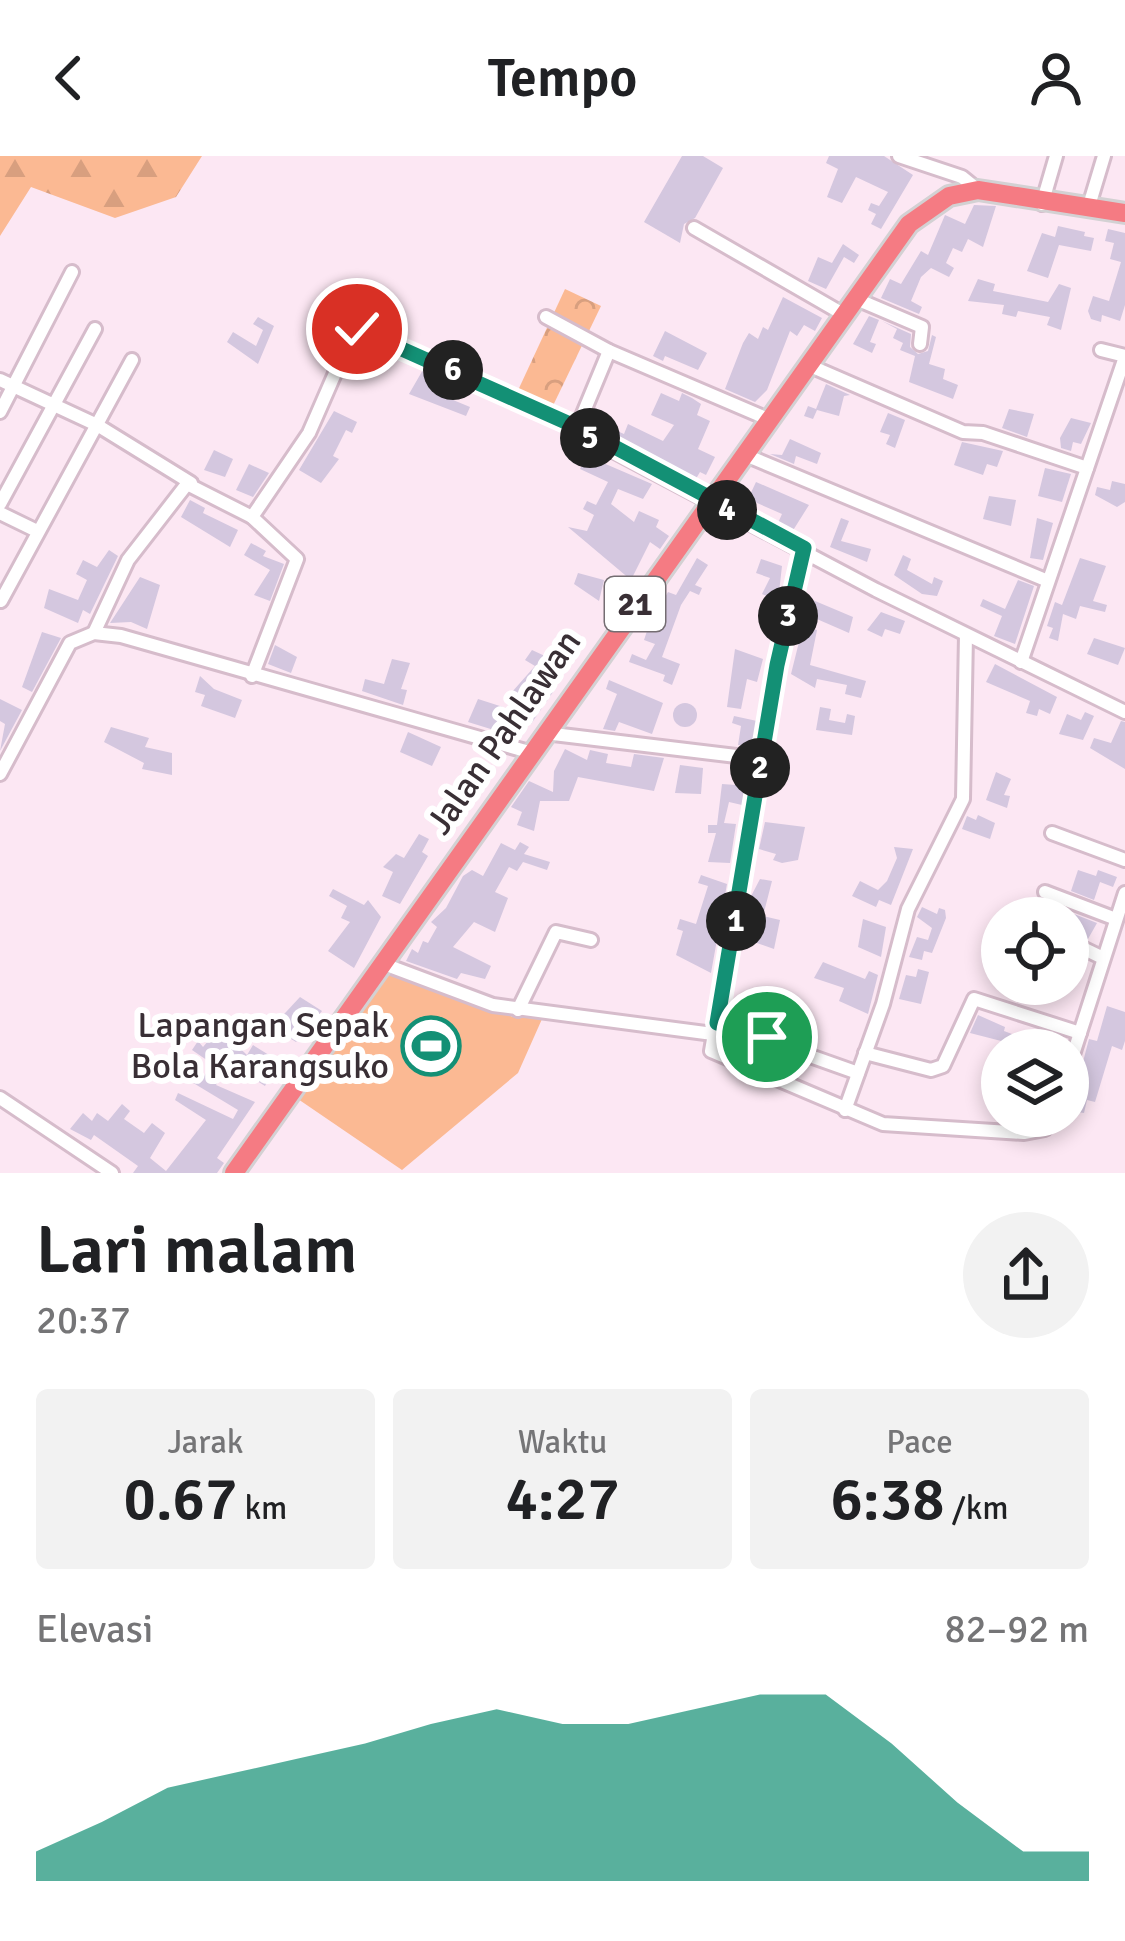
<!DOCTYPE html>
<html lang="id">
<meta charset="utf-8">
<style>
:root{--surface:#fff;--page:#f2f2f2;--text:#202124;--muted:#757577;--accent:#139075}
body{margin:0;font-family:Signika,sans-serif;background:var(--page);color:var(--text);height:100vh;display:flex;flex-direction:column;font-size:45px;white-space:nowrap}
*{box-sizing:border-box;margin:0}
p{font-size:39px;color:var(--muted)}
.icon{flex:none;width:66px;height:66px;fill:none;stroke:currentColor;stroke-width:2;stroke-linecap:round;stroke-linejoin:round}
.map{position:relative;height:1017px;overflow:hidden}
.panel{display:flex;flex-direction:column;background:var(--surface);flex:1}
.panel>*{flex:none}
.controls{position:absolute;left:981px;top:741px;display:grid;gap:24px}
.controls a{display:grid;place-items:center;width:108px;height:108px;border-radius:50%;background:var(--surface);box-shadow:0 6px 18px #0003;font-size:60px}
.pin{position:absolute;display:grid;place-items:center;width:102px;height:102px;color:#fff;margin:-51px;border:6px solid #fff;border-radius:50%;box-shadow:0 3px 12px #0007}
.km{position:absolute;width:60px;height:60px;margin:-30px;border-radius:50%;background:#222;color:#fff;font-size:33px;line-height:60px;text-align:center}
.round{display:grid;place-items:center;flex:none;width:126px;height:126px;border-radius:63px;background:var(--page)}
.headline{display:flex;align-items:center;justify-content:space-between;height:204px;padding:0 36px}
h1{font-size:66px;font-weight:600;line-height:90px}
.stats{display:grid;grid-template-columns:repeat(3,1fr);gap:18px;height:204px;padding:12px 36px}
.stats div{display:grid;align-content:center;border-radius:12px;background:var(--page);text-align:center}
.stats b{font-size:60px;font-weight:600}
.stats small{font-size:33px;font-weight:400}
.stats p{font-size:33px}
.chart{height:336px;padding:24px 36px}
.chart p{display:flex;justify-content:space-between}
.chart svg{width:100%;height:216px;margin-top:12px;fill:var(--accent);opacity:.7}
header{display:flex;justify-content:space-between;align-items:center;height:156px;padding:0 36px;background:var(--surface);font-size:54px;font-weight:600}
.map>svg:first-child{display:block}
</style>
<header><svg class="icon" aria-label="back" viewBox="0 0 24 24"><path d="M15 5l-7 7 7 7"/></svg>Tempo<svg class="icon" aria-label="person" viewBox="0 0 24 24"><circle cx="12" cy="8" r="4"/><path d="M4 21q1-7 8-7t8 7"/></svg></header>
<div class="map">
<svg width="1125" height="1017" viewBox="0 0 1125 1017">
<defs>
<pattern id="forest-firs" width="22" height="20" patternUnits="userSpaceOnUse" patternTransform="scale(3)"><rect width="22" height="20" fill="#fbb993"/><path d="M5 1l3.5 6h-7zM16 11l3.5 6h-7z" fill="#d89f7f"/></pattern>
<pattern id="park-crowns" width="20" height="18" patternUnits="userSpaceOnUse" patternTransform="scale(3)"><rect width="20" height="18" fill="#fbb993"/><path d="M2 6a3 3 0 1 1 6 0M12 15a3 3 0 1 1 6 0" fill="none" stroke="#d89f7f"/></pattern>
</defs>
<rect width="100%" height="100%" fill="#fce7f3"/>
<polygon fill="url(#forest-firs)" points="0,0 202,0 176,41 115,62 31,31 0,80"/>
<polygon fill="url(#park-crowns)" points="565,133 601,150 548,260 514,243"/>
<polygon fill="#fbb993" points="389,811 513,861 542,863 518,917 402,1014 295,941"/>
<g fill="#d4c7df">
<polygon points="682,0 703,0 723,12 695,62 684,68 680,87 644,66"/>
<polygon points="829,0 884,0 913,19 881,73 871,68 876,58 868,54 871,47 879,50 888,36 856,21 842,47 827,41 838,13 826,7"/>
<polygon points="974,49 996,50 983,91 968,83 962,96 953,92 946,107 954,112 949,121 931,112 921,121 911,145 922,151 919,158 881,142 890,123 901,128 921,95 928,99 945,59 965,68"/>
<polygon points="1058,70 1085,76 1084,80 1094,82 1091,95 1059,89 1048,122 1027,115 1042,77 1055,81"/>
<polygon points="1108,73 1125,77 1125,149 1120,165 1102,159 1101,166 1091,163 1088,155 1093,140 1109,145 1121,106 1110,103 1114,87 1105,85"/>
<polygon points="843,88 859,99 854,107 844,101 826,133 808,125 818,101 832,107"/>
<polygon points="978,123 995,128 993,135 1048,146 1059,128 1071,132 1061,174 1047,169 1050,161 1018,155 1016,161 1002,158 1004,149 968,145"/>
<polygon points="783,141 822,162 815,175 804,169 797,180 790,175 767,234 755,246 725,233 743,187 749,177 758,183 763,171 768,174"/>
<polygon points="869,160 879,164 870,186 876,188 872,197 853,188"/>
<polygon points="258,161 274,170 258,208 227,186 233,176 256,190 263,174 253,168"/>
<polygon points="882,165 911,178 910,191 918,198 928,195 932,179 936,181 929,208 945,213 943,223 958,229 953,243 909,226 915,200 900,194 903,187 893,182 897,173"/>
<polygon points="665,175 707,197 698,214 665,200 663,205 653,200"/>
<polygon points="424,212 439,219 436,226 450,233 446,241 470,251 466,260 409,238"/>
<polygon points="826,228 850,239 844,240 839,260 817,254 813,263 804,260 808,250 816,253"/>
<polygon points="661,237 679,245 682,237 692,242 701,248 697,259 710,265 698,293 715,301 706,319 700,316 694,326 594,273 596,255 604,259 599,267 624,278 628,268 663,285 674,269 651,259"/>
<polygon points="1009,253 1034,258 1027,281 1002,272"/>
<polygon points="334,255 357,266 352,277 346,274 333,300 339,303 321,327 299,314"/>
<polygon points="888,257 905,264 895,292 886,288 890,279 880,276"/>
<polygon points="1071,262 1091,267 1081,288 1073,286 1071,295 1061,292 1060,282"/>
<polygon points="790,283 821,297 817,308 796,300 794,308 770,298 782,299"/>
<polygon points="962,286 1003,295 997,311 987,308 983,319 954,309"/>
<polygon points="214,294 233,303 225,321 204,314"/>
<polygon points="587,300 652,328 643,343 618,333 611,348 634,366 639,355 659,364 656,371 669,380 660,393 650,386 631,424 568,371 587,375 594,359 583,353 587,345 596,349 608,326 580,313"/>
<polygon points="249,308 269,317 253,341 236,334"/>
<polygon points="1045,312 1071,318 1062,346 1038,340"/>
<polygon points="1112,325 1125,328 1125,346 1117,351 1095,339 1097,331 1110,334"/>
<polygon points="756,326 809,349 792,376 777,369 782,358 748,343"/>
<polygon points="989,340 1016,344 1011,370 983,363"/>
<polygon points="190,344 205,352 203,357 238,374 230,391 181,361"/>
<polygon points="841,362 849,365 841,385 871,393 867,406 830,391"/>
<polygon points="1037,362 1053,367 1043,404 1030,402"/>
<polygon points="251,387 266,395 263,400 284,408 270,445 254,439 270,414 244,399"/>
<polygon points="109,394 118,400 90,458 83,454 78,467 44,452 49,433 78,444 87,424 76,418 83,404 97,411"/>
<polygon points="903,399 911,403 907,414 932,428 934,421 943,425 937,440 922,438 894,419"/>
<polygon points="697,402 708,409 695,429 702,432 699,439 690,435 681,449 662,501 680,508 672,529 663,525 665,519 629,506 632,498 646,504 655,488 644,484 648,472 668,436 676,439"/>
<polygon points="1080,402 1106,410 1093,445 1107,449 1105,456 1080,450 1076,463 1063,458 1058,485 1049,482 1053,472 1047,470 1055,446 1062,449"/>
<polygon points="761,403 782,410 778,445 762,438 770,422 756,417"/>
<polygon points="578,417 604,424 599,445 574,428"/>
<polygon points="140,421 160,429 147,473 131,466 110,467"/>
<polygon points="1018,424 1034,430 1015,488 994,480 1002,460 980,450 983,443 1005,453"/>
<polygon points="808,442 853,461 849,477 803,457"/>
<polygon points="881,456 905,465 900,478 885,473 882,481 867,474"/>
<polygon points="803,470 817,474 810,509 866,525 861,542 845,538 847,529 817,523 815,532 791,518"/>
<polygon points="42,476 61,482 32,536 22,531"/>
<polygon points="1094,482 1125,492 1118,509 1087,498"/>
<polygon points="275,489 297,501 291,517 268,508"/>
<polygon points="735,493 763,503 757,526 747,523 741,553 727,551"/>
<polygon points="532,494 560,507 553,536 531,568 504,545 535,510 525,504"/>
<polygon points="392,503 410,507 401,533 407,534 403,549 362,535 365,523 384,528"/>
<polygon points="995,508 1057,541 1050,558 1039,553 1037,560 1026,557 1030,545 986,526"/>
<polygon points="200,520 214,533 242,544 235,562 201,550 205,539 195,536"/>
<polygon points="609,524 663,547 652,578 619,566 615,575 603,573 617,538 606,533"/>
<polygon points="0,543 22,554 0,595 5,568 0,565"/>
<polygon points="478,543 503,551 495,570 521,578 520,582 468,566"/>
<circle cx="685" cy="559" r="12"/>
<polygon points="820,551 831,553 829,564 845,567 847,558 855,560 852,579 816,574"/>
<polygon points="1085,556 1094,560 1083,584 1059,578 1067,558 1081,564"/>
<polygon points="734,560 757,565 752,591 738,589 741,570 732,567"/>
<polygon points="1121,565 1125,566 1125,613 1090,592 1094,582 1111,587"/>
<polygon points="111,571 149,582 145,591 172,597 172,619 142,613 144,607 104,586"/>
<polygon points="408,576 441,591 432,610 400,596"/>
<polygon points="565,593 587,604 590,594 608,598 606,607 631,611 634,598 664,602 654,635 578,621 569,645 540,645 534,675 517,669 522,656 511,651 529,625 553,636 554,615"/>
<polygon points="680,609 703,612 701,638 675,637"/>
<polygon points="739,614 748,615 742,649 729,646 724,667 736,668 730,707 708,706 716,677 708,677 708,669 717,669 722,628 736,629"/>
<polygon points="996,616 1011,623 1004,639 1010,640 1007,652 986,644"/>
<polygon points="978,659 995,667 990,683 962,673 967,660 976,664"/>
<polygon points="765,666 805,671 798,704 782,707 773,704 776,698 759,693"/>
<polygon points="419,678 429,683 422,696 428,700 400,748 382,740 393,716 383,711 396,698 404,702"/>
<polygon points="520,686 529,691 524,698 550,706 547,714 523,706 517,715 509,711 495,736 508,742 495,776 474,766 453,791 491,810 485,823 461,817 457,823 406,805 412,793 418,797 423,785 428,787 437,771 431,766 446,752 463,720 472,714 483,720 501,687 515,694"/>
<polygon points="894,691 913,693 891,749 879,744 876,751 852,740 860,725 878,734 887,725 897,702"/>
<polygon points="1078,714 1096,720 1098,714 1117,721 1113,731 1100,726 1094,744 1071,735"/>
<polygon points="701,719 727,728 711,817 676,799 683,775 677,773 680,763 696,768 708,730 698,727"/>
<polygon points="760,723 772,725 763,760 780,764 774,793 754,786 761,767 752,765 757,748 748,746"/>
<polygon points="333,733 364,749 368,744 381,761 354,812 328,795 350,766 341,762 347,750 329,740"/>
<polygon points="1051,749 1097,767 1088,783 1070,775 1071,762 1045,762"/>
<polygon points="922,751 937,758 939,752 945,754 946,762 932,797 924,795 922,804 909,801 917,781 928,784 932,772 917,761"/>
<polygon points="863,763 886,771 881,801 858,791"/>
<polygon points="823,806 865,823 869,815 878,819 868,858 839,845 844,832 814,822"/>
<polygon points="918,813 929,816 921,848 899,843 906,819 916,821"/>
<polygon points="300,841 322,855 296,886 272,871"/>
<polygon points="1107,850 1125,856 1125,885 1122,894 1112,890 1095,946 1087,944 1084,957 1070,955 1089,883 1097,885"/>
<polygon points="978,859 1005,871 1004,875 1012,878 1009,887 970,877"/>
<polygon points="219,872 247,899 253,889 277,904 265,930 212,896 217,911 192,894 198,885 203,891"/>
<polygon points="189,916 202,923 207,916 219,924 216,929 255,946 217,1002 224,1007 217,1017 133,1017 138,1010 94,979 91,984 70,973 83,957 92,965 97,957 108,965 122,948 130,955 124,963 144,977 152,967 165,977 150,1002 166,1015 206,964 175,944 178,937 233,963 238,954 185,922"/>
</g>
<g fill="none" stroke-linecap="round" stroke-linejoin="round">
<g stroke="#d6bccb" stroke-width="18">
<g id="minor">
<polyline points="899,0 962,21 978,34"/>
<polyline points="1042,48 1056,0"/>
<polyline points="1088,53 1104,0"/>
<polyline points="694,72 843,158"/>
<polyline points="854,142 922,171 920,188"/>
<polyline points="546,161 609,195 768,263"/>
<polyline points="1101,194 1125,200"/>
<polyline points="609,195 580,265 585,280 876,434 1125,556"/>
<polyline points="808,209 963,276 983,277 1087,312"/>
<polyline points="0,224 97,269 191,327"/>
<polyline points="0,256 72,116"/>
<polyline points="743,298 1048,425"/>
<polyline points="0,348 95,173"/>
<polyline points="0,357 37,375"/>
<polyline points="804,392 777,509 711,895 883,968 1024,977 1045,973 1053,960"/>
<polyline points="1,445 132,204"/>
<polyline points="94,477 128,404 187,328 252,361"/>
<polyline points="1021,506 1125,201"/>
<polyline points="252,520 297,403 252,361 309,277 353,176 363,172 579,272"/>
<polyline points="545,577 761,603"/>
<polyline points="0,618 70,487 94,477 121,480 529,596"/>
<polyline points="1052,677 1125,704"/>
<polyline points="1045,736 1116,763"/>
<polyline points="1068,785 1103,802"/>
<polyline points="381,807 493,849 713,878"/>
<polyline points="518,854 556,776 591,784"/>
<polyline points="717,867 858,917"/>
<polyline points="865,897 931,914 943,910 974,843 1080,877"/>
<polyline points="1068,914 1125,737"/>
<polyline points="0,942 112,1017"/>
<polyline points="845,954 883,848 908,753 963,643 966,479"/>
</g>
</g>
<g stroke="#d3d1d3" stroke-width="24">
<polyline id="highway" points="234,1017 909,68 949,40 978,34 1125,57"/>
</g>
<use href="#minor" stroke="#fff" stroke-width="12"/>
<use href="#highway" stroke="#f57b83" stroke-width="18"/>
</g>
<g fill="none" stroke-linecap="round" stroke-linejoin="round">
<g stroke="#fff" stroke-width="24">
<polyline id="route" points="357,173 579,272 804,392 777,509 717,867 767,881"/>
</g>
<use href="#route" stroke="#139075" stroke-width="15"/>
</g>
<defs>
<g id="stadium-ring" transform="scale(3)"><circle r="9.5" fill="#fff" stroke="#139075" stroke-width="1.5"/><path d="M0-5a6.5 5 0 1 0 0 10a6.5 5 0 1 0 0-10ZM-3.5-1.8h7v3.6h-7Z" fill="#139075"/></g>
</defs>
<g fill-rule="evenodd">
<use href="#stadium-ring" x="431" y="890"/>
</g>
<g text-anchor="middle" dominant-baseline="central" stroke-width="12" stroke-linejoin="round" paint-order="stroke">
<rect fill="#fff" stroke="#746d72" stroke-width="3" x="605" y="421" width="60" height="54" rx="9"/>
<g font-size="33" font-weight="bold" fill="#392f35">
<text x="635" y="448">21</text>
</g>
<g font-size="36" fill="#392f35" stroke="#fff">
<text transform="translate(504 576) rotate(-55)">Jalan Pahlawan</text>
</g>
<g font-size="36" fill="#392f35" stroke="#fff" text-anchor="end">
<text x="389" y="869">Lapangan Sepak<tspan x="389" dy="41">Bola Karangsuko</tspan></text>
</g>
</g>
</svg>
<div class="controls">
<a><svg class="icon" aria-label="locate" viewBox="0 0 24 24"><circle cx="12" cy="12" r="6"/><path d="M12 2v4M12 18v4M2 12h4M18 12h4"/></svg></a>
<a><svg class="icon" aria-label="layers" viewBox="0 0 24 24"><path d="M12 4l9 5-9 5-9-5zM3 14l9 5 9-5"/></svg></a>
</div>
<div class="pin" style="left:767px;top:881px;background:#1e9e55"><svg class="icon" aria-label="arrive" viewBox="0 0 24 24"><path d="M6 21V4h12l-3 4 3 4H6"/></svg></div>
<div class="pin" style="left:357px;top:173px;background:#d93025"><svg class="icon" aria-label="check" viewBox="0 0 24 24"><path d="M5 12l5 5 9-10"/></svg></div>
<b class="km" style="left:736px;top:765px">1</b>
<b class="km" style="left:760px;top:612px">2</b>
<b class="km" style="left:788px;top:460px">3</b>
<b class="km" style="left:727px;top:354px">4</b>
<b class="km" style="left:590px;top:282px">5</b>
<b class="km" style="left:453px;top:214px">6</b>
</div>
<section class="panel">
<div class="headline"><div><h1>Lari malam</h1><p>20:37</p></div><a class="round"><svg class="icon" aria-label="share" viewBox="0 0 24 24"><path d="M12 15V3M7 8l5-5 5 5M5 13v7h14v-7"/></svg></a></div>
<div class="stats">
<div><p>Jarak</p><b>0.67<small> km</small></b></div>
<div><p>Waktu</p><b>4:27</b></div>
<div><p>Pace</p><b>6:38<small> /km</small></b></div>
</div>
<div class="chart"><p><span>Elevasi</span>82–92 m</p>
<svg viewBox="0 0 160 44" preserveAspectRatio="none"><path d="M0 44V38L10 32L20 25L30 22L40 19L50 16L60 12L70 9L80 12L90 12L100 9L110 6L120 6L130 16L140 28L150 38L160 38V44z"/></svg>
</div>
</section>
